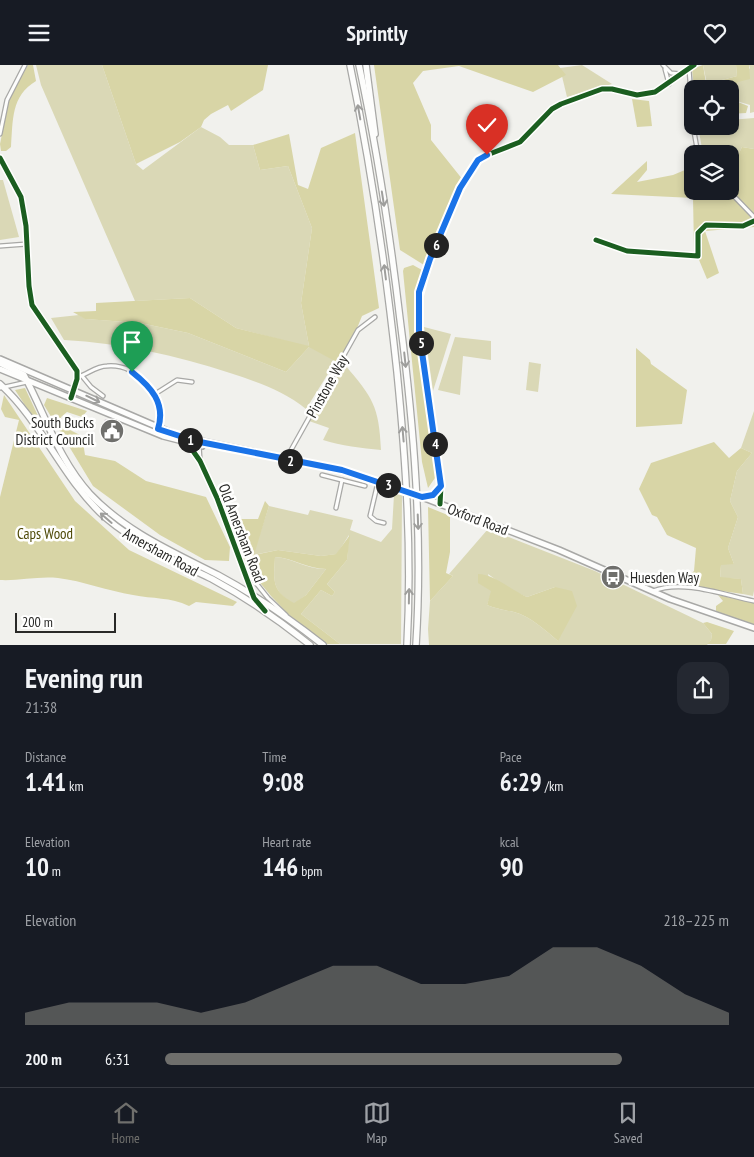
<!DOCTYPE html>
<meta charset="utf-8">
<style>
:root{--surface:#171b24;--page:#242831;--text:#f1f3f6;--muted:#9ea1a6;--line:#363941;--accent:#6f6f6c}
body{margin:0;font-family:"PT Sans Narrow",sans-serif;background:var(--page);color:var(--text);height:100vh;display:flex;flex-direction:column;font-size:19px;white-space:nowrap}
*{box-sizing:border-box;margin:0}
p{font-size:16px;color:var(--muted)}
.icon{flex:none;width:28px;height:28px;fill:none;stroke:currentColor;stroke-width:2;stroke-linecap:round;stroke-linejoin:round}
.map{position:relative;height:580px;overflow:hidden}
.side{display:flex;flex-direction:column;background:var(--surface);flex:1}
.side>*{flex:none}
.fabs{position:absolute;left:684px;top:15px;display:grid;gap:10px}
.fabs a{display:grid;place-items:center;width:55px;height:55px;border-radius:10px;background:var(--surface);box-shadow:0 2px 8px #0003;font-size:25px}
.scale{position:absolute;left:15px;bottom:12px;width:101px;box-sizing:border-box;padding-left:5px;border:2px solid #292927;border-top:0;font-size:14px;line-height:18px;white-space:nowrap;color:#292927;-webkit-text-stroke:4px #fffffe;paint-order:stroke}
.pin{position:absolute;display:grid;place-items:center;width:42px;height:42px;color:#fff;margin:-51px -21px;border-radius:50% 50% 50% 0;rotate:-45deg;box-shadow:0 0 5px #0007}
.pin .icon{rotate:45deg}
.km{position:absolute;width:25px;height:25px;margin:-12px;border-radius:50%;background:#222;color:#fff;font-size:14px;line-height:25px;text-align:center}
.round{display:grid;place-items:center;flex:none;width:52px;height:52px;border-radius:15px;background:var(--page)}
.overview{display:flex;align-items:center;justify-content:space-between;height:85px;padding:0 25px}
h1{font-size:28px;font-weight:800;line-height:38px}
.metrics{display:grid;grid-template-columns:repeat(3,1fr);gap:8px;height:85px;padding:5px 25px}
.metrics div{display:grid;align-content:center}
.metrics b{font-size:25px;font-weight:800}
.metrics small{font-size:14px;font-weight:400}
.metrics p{font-size:14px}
.chart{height:140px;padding:10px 25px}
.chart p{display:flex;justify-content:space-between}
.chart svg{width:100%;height:90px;margin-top:5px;fill:var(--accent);opacity:.7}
ul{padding:0 25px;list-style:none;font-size:16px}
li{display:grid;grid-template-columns:80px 60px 1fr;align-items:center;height:38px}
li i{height:12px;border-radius:6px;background:var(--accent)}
header{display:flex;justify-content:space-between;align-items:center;height:65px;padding:0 25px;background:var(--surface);font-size:22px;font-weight:800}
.dock{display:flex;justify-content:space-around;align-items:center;height:70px;border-top:1px solid var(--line);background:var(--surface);font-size:14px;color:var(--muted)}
.dock a{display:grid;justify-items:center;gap:2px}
.dock .selected{color:var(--accent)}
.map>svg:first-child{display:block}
</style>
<header><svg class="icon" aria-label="menu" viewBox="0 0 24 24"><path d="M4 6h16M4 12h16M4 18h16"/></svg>Sprintly<svg class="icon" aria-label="heart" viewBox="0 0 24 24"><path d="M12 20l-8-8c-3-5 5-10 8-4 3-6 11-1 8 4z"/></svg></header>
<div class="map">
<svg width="754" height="580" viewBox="0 0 754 580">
<rect width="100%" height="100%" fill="#f1f1ed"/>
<g fill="#dad8b6" fill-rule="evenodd">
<path d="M 36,0 L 102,0 L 136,99 L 143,105 L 201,62 L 220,72 L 229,80 L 253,80 L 260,105 L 288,101 L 312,163 L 301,238 L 309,281 L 336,296 L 306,344 C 283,325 257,317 230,308 C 175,290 121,278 64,275 L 51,253 L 79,250 L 86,254 L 140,258 L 188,268 L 286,307 L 309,282 L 236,263 L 190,233 L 135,236 L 41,20 Z"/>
<polygon points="582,0 612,19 567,32 560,3"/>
<polygon points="703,0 736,0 737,11 707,19"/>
<polygon points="749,0 754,0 754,47 750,48 750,40 733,35 738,17 750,3"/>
<polygon points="754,53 754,84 742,82 739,88 730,95 730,89 703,89 698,61 730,61 730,55"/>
<polygon points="0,115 3,115 19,172 0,175"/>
<polygon points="424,262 451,269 433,326"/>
<polygon points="455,272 491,276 491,295 463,291 460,330 438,325"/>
<polygon points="529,297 541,299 538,327 526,325"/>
<path d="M 345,300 C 373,333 379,341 381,385 C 362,383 341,381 323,375 L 329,363 L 309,356 Z"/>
<polygon points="754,346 754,526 753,531 743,529 741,514 720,513 721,499 734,499 728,483 738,452 730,436 737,406 752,388 741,383"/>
<polygon points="402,429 401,579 340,579 301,549 321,525 332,531 335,527 327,519 347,495 349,470 337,489 321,491 278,485 253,490 269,441 308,450 310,445 353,455 350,465 381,477 392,464 394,430"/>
<path d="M 488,464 L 595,506 L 703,558 L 712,569 L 711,575 L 707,580 L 429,580 L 428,564 L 430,536 L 453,511 L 449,509 ZM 488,509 L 510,525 L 527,532 L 555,522 L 558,576 C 546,566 530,551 514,547 C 504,545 497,544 487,540 L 492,526 Z"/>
<path d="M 275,492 C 293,493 308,505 326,504 L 306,530 L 294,539 C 271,525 274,516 275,492 Z"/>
</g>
<g fill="#d8d5a6" fill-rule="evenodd">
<path d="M 28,0 L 33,0 L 36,16 C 11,31 13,55 11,82 L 6,86 L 1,86 L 0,79 L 9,34 Z"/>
<polygon points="102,0 268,0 263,25 231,46 228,40 211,49 204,55 201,62 180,77 136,99"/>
<polygon points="374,0 558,0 566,10 533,27 459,1 423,6 413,18 431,60 431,75 463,115 424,200 400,185"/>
<polygon points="703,0 707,24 694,24 692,4"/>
<polygon points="736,0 749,0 750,14 738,17 733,35 748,41 746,48 730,49 730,24 712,24 711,18 737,11"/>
<polygon points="632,34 649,36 652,61 637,62"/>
<polygon points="355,68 379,243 362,251 342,300 309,282 286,307 188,268 140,258 85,254 73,247 96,246 96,238 190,233 236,263 309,281 301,238 312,163 288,101 260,105 253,80 289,69 298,120 308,124 321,83"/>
<polygon points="742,82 754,84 754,162 705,166 719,208 707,214 694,183 693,133 611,129 647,96 647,105 637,117 673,110 692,102 692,126 730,126 730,95 739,88"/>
<polygon points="413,200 422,205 416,232 417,262 437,410 428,423 422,397 403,206 404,203"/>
<polygon points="636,283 650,295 651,299 687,325 682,359 636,362"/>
<polygon points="25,323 39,353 36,357 15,325"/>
<path d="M 4,330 L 75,436 L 129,485 L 237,537 L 233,541 L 196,537 L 189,541 C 170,532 153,534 133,530 C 108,526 83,516 58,513 C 38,511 19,516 0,515 L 0,432 L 19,355 L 5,352 L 1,344 Z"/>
<polygon points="47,333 87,346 82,352 67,347 61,352 62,361 82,371 85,390 115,396 146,416 206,432 230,482 229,496 205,495 160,470 93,421 44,340"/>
<polygon points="714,377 729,393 741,383 752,388 737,406 730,436 738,452 728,483 734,499 721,500 720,512 741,514 743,529 679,520 694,506 696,483 667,470 657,452 652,450 639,424 651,398"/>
<path d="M 265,436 L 269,441 L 254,490 L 278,485 L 321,491 L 336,489 L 350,470 L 347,495 L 327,519 L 335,527 L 332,531 L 321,525 L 301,549 L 340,579 L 326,579 L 289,550 L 271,531 L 246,501 L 228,454 L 258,454 ZM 275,492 C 293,493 308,504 326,504 L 306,530 L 294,538 C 271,525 274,516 275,492 Z"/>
<polygon points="428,442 450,451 450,487 446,508 453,511 430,536"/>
<path d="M 478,509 C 494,509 511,525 527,532 L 555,522 L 572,526 L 577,541 L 558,576 C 546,566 530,551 514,547 C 504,545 497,544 487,540 L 491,526 L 478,518 Z"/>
<polygon points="718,530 754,538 754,560 716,549 716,541 723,536"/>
<polygon points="707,557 734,566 726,579 707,579 711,575 712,569 703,558"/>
</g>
<polygon fill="#dcd3de" points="105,354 119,359 113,377 104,374 108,364 102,362"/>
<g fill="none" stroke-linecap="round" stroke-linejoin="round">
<g stroke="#a8a8a6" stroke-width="5.5">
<g id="street">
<polyline points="663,0 671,8 681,9"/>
<polyline points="665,4 669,19"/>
<polyline points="689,4 692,43"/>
<polyline points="693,61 698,89"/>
<polyline points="0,69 7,35 25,0"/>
<polyline points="0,93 21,132 26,161 29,221 32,240 77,306 77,314 71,333"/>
<polyline points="729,126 754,152"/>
<polyline points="596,175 627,186 698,191 698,168 706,160 743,161 754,156"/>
<polyline points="0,181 27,179"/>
<polyline points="82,311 91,322 103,331"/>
<path d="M 78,312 C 88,309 96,301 107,301 C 139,298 167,333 159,363"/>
<polyline points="0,323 27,317"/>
<polyline points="155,329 177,315 192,317"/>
<polyline points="182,377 193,386"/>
<polyline points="195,378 193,386 200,396 217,433 254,533 259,540"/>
<polyline points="199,379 200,395"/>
<polyline points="286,394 358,265 375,252"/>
<polyline points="322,410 365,421"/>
<polyline points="378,417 370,451 376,456 384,458"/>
<polyline points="425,432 433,430 440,422"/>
<polyline points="440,439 441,421 419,266 418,238 430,194 451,143 471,105 478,95 487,90 520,77 552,44 561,39 602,24 612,24 637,30 655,27 694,0"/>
<polyline points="336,443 342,415"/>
<polyline points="248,508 268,533 286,550"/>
<path d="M 653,526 C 683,514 724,530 754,536"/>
</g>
</g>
<g stroke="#a8a8a6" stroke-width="8">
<g id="primary">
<polyline points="0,294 181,372 342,405 402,425"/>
<polyline points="0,304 163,371 202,381"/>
<polyline points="422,432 559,485 670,534 754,563"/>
</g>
</g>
<g stroke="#a8a8a6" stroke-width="8">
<g id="highway">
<path d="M 350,0 C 371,101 386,204 397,307 C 406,398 412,488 407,580"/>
<path d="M 359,0 C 377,84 390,169 400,254 C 414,362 423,471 416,580"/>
<polyline points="366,0 375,69"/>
<path d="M 0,298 L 24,310 C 46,351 58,394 90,429 C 126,467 173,487 218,510 C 255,530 290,554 323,580"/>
<path d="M 0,319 C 43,358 63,415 106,453 C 138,480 175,496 212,514 C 247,533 279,555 310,580"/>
</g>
</g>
<use href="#street" stroke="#fdfdfc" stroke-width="3"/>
<use href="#primary" stroke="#fdfdfc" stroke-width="5"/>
<use href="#highway" stroke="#fdfdfc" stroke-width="5.5"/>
<g stroke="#a8a8a6" stroke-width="8" stroke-linecap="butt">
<polyline id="primary-bridge" points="402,425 422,432"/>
</g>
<use href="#primary-bridge" stroke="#fdfdfc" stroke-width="5"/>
<g stroke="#fffffe" stroke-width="8">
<g id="cycleway">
<polyline points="0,93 21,132 26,161 29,221 32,240 77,306 77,314 71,333"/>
<polyline points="596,175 627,186 698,191 698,168 706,160 743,161 754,156"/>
<polyline points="195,376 193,386 200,396 217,433 254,533 265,546"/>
<polyline points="440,439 441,421 419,266 418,238 430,194 451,143 471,105 478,95 487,90 520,77 552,44 561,39 602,24 612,24 637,30 655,27 694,0"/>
</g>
</g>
<use href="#cycleway" stroke="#1b5e20" stroke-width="5"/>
</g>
<defs><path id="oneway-shaft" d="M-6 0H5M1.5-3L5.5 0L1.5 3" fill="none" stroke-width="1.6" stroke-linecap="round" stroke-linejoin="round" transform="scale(1.25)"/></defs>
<g stroke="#9e9e9c">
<use href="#oneway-shaft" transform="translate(359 47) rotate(-100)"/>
<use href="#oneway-shaft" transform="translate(383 134) rotate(81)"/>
<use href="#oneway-shaft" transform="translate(385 207) rotate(-97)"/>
<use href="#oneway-shaft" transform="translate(405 295) rotate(84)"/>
<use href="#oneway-shaft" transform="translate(93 334) rotate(26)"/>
<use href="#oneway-shaft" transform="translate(403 369) rotate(-95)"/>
<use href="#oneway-shaft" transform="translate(106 453) rotate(-139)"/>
<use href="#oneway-shaft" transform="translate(418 457) rotate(88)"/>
<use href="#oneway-shaft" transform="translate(409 531) rotate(-89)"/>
</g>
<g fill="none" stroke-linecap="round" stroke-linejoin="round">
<g stroke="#fff" stroke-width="10">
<path id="route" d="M 132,307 C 151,322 166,338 158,364 L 195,376 L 342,405 L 422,432 L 433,430 L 441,421 L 419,266 L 419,227 L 430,194 L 460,123 L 478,95 L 487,90"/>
</g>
<use href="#route" stroke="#1a73e8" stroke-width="6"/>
</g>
<defs>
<g id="civic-disc" transform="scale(1.25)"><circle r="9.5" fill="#6f6f6c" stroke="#fffffe"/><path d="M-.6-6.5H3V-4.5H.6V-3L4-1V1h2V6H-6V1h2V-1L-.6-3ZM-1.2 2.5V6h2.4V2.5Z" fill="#fff"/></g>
<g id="bus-disc" transform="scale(1.25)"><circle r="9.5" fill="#6f6f6c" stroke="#fffffe"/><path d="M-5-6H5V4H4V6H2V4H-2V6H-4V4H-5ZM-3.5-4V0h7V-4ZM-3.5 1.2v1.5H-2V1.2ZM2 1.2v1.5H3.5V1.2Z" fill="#fff"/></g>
</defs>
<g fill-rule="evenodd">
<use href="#civic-disc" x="112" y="366"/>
<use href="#bus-disc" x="613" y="512"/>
</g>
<g text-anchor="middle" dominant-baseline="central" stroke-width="5" stroke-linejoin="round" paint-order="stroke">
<g font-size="15" fill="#292927" stroke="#fffffe">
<text transform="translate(327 321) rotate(-61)">Pinstone Way</text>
<text transform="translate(478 454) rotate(21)">Oxford Road</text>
<text transform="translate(242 468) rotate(69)">Old Amersham Road</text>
<text transform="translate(161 487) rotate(29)">Amersham Road</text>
</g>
<g font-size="15" fill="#292927" stroke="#fffffe" text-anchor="end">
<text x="94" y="357">South Bucks<tspan x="94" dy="17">District Council</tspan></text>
<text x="630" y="512" text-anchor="start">Huesden Way</text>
</g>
<g font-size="15" fill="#4f4a07" stroke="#fffffe">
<text x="45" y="468">Caps Wood</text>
</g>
</g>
</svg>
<div class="fabs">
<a><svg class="icon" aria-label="locate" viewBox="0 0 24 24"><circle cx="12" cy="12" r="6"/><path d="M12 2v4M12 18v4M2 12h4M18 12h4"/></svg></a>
<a><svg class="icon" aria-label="layers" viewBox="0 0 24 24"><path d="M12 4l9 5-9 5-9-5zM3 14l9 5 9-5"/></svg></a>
</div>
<div class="scale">200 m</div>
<div class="pin" style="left:132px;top:307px;background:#1e9e55"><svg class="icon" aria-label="arrive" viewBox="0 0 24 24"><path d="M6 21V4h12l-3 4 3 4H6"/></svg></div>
<div class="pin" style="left:487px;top:90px;background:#d93025"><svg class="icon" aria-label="check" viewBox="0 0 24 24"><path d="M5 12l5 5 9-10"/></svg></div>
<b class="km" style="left:190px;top:375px">1</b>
<b class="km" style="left:290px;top:396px">2</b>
<b class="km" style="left:388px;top:420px">3</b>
<b class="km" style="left:435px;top:379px">4</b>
<b class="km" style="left:421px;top:278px">5</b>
<b class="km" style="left:436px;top:180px">6</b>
</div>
<section class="side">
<div class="overview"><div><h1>Evening run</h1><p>21:38</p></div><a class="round"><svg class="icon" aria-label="share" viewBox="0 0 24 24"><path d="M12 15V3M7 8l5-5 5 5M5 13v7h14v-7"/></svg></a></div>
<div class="metrics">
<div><p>Distance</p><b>1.41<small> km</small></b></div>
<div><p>Time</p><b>9:08</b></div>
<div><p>Pace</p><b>6:29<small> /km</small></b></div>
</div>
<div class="metrics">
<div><p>Elevation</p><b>10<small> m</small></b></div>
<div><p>Heart rate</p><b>146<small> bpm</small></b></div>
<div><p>kcal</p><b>90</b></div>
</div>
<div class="chart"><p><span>Elevation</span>218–225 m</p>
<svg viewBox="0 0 160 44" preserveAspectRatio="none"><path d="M0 44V38L10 33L20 33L30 33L40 38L50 33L60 24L70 15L80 15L90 24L100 24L110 20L120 6L130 6L140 15L150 29L160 38V44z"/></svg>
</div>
<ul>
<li><b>200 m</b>6:31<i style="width:81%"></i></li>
</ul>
</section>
<nav class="dock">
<a class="selected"><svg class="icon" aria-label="home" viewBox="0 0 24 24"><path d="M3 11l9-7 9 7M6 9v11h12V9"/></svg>Home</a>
<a><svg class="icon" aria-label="map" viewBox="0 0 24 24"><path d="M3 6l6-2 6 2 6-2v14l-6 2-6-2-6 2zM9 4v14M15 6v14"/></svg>Map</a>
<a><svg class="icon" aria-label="saved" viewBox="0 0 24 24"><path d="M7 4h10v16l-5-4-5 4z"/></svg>Saved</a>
</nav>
